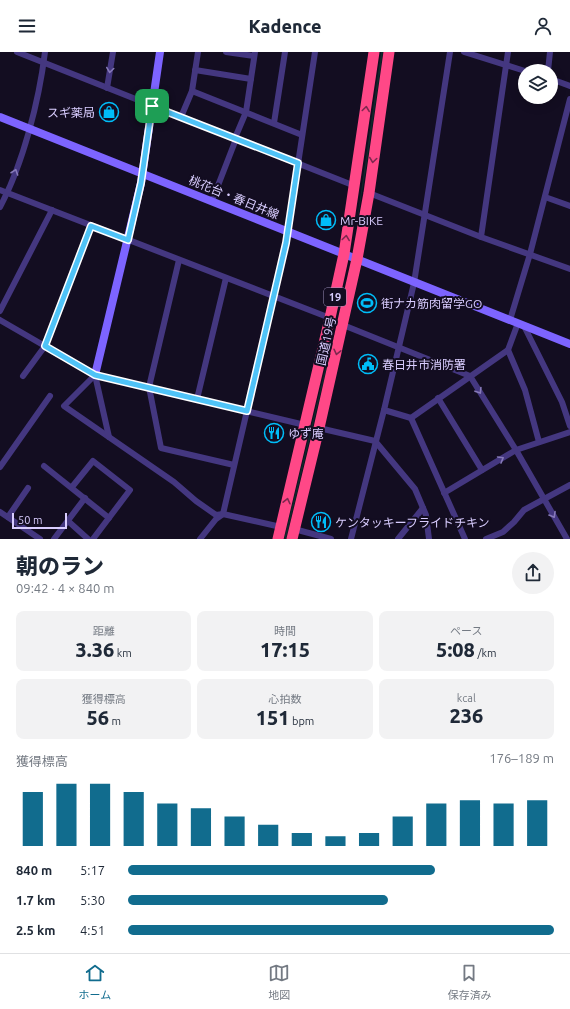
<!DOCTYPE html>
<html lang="ja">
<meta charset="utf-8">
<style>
:root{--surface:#fff;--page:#f2f2f3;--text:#1f2937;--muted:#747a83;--line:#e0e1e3;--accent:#116c8e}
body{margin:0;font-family:Ubuntu,"Noto Sans JP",sans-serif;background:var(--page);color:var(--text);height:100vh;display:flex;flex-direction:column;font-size:15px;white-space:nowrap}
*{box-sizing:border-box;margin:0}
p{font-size:13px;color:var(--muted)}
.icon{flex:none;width:22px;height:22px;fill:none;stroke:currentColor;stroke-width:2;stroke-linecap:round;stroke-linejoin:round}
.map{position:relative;height:487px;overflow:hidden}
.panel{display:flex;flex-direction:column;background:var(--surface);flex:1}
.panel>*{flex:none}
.fabs{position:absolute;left:518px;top:12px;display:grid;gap:8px}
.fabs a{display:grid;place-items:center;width:40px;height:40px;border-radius:50%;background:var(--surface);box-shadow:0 2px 10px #0003;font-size:20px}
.scale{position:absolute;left:12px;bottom:10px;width:55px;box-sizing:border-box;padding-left:4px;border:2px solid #d9cdff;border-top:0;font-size:11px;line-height:14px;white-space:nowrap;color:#d9cdff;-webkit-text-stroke:3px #130d21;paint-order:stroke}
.pin{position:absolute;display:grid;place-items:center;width:34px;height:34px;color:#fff;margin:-17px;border-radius:8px;box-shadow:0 2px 6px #0006}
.round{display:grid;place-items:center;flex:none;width:42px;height:42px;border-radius:21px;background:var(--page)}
.summary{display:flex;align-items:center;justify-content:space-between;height:68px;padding:0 16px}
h1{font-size:22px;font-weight:800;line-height:30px}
.figures{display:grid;grid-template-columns:repeat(3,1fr);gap:6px;height:68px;padding:4px 16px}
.figures div{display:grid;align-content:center;border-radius:8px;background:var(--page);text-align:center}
.figures b{font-size:20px;font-weight:800}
.figures small{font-size:11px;font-weight:400}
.figures p{font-size:11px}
.chart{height:112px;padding:8px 16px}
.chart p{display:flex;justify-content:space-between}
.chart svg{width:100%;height:72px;margin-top:4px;stroke:var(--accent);stroke-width:6}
ul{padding:0 16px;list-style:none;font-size:13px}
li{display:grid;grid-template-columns:64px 48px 1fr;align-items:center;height:30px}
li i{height:10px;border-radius:5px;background:var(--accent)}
header{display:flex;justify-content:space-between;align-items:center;height:52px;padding:0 16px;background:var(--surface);font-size:18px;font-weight:800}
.tabs{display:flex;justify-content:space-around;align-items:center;height:56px;border-top:1px solid var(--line);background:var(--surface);font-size:11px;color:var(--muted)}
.tabs a{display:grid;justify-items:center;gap:2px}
.tabs .selected{color:var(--accent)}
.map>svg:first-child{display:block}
</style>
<header><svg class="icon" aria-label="menu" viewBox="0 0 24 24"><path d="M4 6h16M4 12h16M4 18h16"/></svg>Kadence<svg class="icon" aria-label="person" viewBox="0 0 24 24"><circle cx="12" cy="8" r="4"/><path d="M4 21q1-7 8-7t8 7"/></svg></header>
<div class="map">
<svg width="570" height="487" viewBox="0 0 570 487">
<rect width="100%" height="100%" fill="#130d21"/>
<g fill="#10282b">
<polygon points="381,0 383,0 366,117 355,182"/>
<polygon points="327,309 328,310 286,487 284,487"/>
</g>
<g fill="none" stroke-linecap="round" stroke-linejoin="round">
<g stroke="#443780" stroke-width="6">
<polyline points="17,0 355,134"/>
<polyline points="226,0 254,4"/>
<polyline points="464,0 525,19"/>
<polyline points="195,18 251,27"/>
<polyline points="548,19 550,0"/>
<polyline points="551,27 570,34"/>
<polyline points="107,36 113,0"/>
<polyline points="192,39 302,83"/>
<polyline points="181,65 192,39 198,0"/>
<polyline points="274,71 285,0"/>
<polyline points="235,86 246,60 255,0"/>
<polyline points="0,138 330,266"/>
<polyline points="369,141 481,185 570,217"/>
<polyline points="545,145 570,154"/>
<polyline points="212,149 236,87"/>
<path d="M 0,155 C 23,112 39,49 45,0"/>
<polyline points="481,185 508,0"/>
<polyline points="179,208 149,335 161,396 234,413"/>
<polyline points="0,259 52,158"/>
<polyline points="0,268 95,323 305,373"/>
<polyline points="510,268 530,202 570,47"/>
<polyline points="343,273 470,324 516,398 567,487"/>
<polyline points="524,274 562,350 570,374"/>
<polyline points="508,298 525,338 539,390"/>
<polyline points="95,323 64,354 174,430 196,449 216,463 223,462 281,475"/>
<polyline points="95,323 109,385"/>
<polyline points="23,324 45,294 91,174"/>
<polyline points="438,346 482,418"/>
<polyline points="197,347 226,226"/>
<polyline points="384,358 411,366"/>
<polyline points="411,366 508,298 518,271"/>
<polyline points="411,366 465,487"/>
<polyline points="319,376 375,389 415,437 426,463 429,487"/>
<polyline points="44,414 109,466"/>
<polyline points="0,415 50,344"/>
<polyline points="72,435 93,409 130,438 93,487"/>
<polyline points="444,441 516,398 570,380"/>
<polyline points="0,460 40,487"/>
<polyline points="8,465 28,436"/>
<polyline points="68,469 88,487"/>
<polyline points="294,477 331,487"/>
<polyline points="54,487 85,446"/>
<polyline points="200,487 216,467 223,462 286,191 315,0"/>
<polyline points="351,487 384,358 414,231 450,0"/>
<polyline points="398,487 423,456"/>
<polyline points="486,487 503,480 514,470 524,458 570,433"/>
</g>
<g stroke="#7d64ff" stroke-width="8">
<polyline points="0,65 570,292"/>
<polyline points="95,323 141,131 160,0"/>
</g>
<g stroke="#ff4887" stroke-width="11">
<polyline points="278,487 330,266 344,202 374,0"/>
<polyline points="292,487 319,376 357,207 369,141 389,0"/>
</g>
</g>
<defs><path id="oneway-chevron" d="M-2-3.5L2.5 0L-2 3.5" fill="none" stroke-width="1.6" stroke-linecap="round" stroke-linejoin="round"/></defs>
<g stroke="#877ab9">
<use href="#oneway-chevron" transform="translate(110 18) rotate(98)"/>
<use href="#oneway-chevron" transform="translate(15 120) rotate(-71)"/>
<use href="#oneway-chevron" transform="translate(479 339) rotate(58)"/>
<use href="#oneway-chevron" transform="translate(501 407) rotate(-30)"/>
<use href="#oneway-chevron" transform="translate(553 463) rotate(60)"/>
</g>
<g stroke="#7d284f">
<use href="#oneway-chevron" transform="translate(366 57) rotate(-82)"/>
<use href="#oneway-chevron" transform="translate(373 108) rotate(98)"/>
<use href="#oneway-chevron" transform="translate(346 186) rotate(-82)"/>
<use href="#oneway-chevron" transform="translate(337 300) rotate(103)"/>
<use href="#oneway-chevron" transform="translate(287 449) rotate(-77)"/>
</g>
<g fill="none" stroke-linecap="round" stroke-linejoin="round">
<g stroke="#fff" stroke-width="8">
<polygon id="route" points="152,54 298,111 286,191 247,359 95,323 45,294 91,174 128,188 141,131"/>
</g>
<use href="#route" stroke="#4fc3f7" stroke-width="5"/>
</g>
<defs>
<g id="shop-ring" transform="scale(1)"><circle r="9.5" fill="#130d21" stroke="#00bdf8" stroke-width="1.5"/><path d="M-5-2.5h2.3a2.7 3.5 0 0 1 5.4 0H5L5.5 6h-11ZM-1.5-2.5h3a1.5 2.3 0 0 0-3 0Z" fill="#00bdf8"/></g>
<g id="stadium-ring" transform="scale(1)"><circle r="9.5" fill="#130d21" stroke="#00bdf8" stroke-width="1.5"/><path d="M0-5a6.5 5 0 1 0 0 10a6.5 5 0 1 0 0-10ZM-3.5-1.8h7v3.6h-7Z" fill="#00bdf8"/></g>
<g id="civic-ring" transform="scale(1)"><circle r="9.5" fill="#130d21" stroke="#00bdf8" stroke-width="1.5"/><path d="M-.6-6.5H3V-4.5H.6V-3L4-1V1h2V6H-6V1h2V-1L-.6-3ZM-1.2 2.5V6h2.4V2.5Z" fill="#00bdf8"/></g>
<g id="restaurant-ring" transform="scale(1)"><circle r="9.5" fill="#130d21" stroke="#00bdf8" stroke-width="1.5"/><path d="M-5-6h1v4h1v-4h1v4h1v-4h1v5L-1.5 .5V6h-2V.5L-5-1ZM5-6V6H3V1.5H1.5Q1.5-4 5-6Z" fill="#00bdf8"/></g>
</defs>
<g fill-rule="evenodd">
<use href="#shop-ring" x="109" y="60"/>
<use href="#shop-ring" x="326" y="168"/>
<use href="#stadium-ring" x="367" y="251"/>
<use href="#civic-ring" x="368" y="312"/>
<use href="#restaurant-ring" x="274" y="381"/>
<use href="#restaurant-ring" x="321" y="470"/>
</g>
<g text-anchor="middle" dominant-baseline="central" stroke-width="4" stroke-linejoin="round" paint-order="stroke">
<rect fill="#130d21" stroke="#9e93bc" stroke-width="1" x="324" y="236" width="22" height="18" rx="3"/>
<g font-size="11" font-weight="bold" fill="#d9cdff">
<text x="335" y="245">19</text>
</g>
<g font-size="12" fill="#d9cdff" stroke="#130d21" text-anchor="start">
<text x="95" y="60" text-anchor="end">スギ薬局</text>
<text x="340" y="168">Mr-BIKE</text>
<text x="381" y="251">街ナカ筋肉留学GO</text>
<text x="382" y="312">春日井市消防署</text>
<text x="288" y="381">ゆず庵</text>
<text x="335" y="470">ケンタッキーフライドチキン</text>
</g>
<g font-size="12" fill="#d9cdff" stroke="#130d21">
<text transform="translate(234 145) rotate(22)">桃花台・春日井線</text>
<text transform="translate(326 289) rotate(-77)">国道19号</text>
</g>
</g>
</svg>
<div class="fabs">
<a><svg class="icon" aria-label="layers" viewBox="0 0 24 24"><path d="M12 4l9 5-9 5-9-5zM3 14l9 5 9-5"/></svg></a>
</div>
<div class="scale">50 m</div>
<div class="pin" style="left:152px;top:54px;background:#1e9e55"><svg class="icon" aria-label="arrive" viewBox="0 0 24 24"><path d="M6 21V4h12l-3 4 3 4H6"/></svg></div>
</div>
<section class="panel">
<div class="summary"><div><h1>朝のラン</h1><p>09:42 · 4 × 840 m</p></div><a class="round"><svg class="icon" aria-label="share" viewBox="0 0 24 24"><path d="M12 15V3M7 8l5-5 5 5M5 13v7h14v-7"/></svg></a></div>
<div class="figures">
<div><p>距離</p><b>3.36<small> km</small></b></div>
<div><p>時間</p><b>17:15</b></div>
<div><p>ペース</p><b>5:08<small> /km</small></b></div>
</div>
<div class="figures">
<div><p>獲得標高</p><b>56<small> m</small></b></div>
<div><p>心拍数</p><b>151<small> bpm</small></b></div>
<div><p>kcal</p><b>236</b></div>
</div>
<div class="chart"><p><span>獲得標高</span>176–189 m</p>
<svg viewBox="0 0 160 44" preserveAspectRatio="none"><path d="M5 44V11M15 44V6M25 44V6M35 44V11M45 44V18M55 44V21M65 44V26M75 44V31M85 44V36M95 44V38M105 44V36M115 44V26M125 44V18M135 44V16M145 44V18M155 44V16"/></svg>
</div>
<ul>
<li><b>840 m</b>5:17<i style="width:72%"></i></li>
<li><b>1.7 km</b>5:30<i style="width:61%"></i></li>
<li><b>2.5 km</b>4:51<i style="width:100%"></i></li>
</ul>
</section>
<nav class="tabs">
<a class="selected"><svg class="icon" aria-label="home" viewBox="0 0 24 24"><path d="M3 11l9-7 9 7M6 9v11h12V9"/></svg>ホーム</a>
<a><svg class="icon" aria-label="map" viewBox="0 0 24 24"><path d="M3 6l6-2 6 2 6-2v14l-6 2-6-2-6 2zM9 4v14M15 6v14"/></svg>地図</a>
<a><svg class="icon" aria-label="saved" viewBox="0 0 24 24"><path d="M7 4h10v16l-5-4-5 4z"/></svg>保存済み</a>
</nav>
